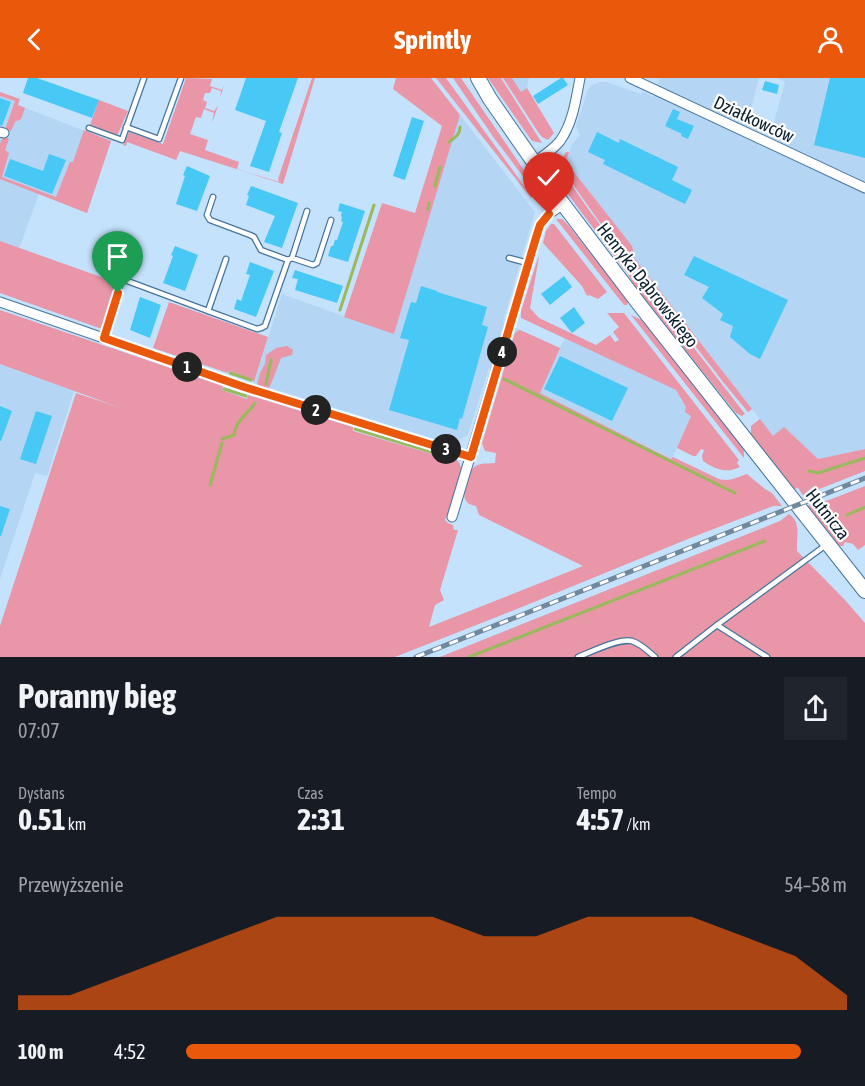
<!DOCTYPE html>
<html lang="pl">
<meta charset="utf-8">
<style>
:root{--surface:#171b24;--page:#20242c;--text:#f1f3f6;--muted:#9ea1a6;--accent:#ea580c}
body{margin:0;font-family:"Asap Condensed",sans-serif;background:var(--page);color:var(--text);height:100vh;display:flex;flex-direction:column;font-size:22px;white-space:nowrap}
*{box-sizing:border-box;margin:0}
p{font-size:20px;color:var(--muted)}
.icon{flex:none;width:33px;height:33px;fill:none;stroke:currentColor;stroke-width:2;stroke-linecap:round;stroke-linejoin:round}
.map{position:relative;height:579px;overflow:hidden}
.details{display:flex;flex-direction:column;background:var(--surface);flex:1}
.details>*{flex:none}
.pin{position:absolute;display:grid;place-items:center;width:51px;height:51px;color:#fff;margin:-62px -26px;border-radius:50% 50% 50% 0;rotate:-45deg;box-shadow:0 0 6px #0007}
.pin .icon{rotate:45deg}
.km{position:absolute;width:30px;height:30px;margin:-15px;border-radius:50%;background:#222;color:#fff;font-size:16px;line-height:30px;text-align:center}
.round{display:grid;place-items:center;flex:none;width:63px;height:63px;border-radius:0px;background:var(--page)}
.overview{display:flex;align-items:center;justify-content:space-between;height:102px;padding:0 18px}
h1{font-size:33px;font-weight:700;line-height:45px}
.stats{display:grid;grid-template-columns:repeat(3,1fr);gap:9px;height:102px;padding:6px 18px}
.stats div{display:grid;align-content:center}
.stats b{font-size:30px;font-weight:700}
.stats small{font-size:16px;font-weight:400}
.stats p{font-size:16px}
.chart{height:168px;padding:12px 18px}
.chart p{display:flex;justify-content:space-between}
.chart svg{width:100%;height:108px;margin-top:6px;fill:var(--accent);opacity:.7}
ul{padding:0 18px;list-style:none;font-size:20px}
li{display:grid;grid-template-columns:96px 72px 1fr;align-items:center;height:45px}
li i{height:15px;border-radius:8px;background:var(--accent)}
header{display:flex;justify-content:space-between;align-items:center;height:78px;padding:0 18px;background:var(--accent);color:#fff;font-size:27px;font-weight:700}
.map>svg:first-child{display:block}
</style>
<header><svg class="icon" aria-label="back" viewBox="0 0 24 24"><path d="M15 5l-7 7 7 7"/></svg>Sprintly<svg class="icon" aria-label="person" viewBox="0 0 24 24"><circle cx="12" cy="8" r="4"/><path d="M4 21q1-7 8-7t8 7"/></svg></header>
<div class="map">
<svg width="865" height="579" viewBox="0 0 865 579">
<rect width="100%" height="100%" fill="#c5e2fd"/>
<g fill="#b4d5f3">
<polygon points="512,0 529,0 527,10 521,15"/>
<polygon points="660,0 759,0 747,47 770,58 785,4 777,0 865,0 865,371 818,381 784,350 773,358 632,177 566,83 572,66 580,57 576,49 587,14 591,8 599,4 607,4 641,16 642,13 653,19"/>
<polygon points="0,18 15,23 15,26 111,63 87,135 39,116 19,171 0,163"/>
<polygon points="460,37 535,134 503,244 560,270 565,260 676,312 691,338 672,381 489,290 468,357 451,366 254,305 282,216 394,256"/>
<polygon points="0,286 74,313 47,398 35,395 0,501"/>
</g>
<g fill="#e896a8">
<polygon points="186,0 212,1 210,8 222,12 225,6 220,19 221,13 212,10 210,15 205,15 203,22 207,24 205,30 214,33 218,28 212,45 214,35 204,31 201,40 196,39 190,56 208,62 205,72 239,84 237,91 279,104 278,101 312,0 315,0 283,106 180,73 176,82 127,64 126,68 123,67 129,54 163,66"/>
<polygon points="396,0 431,0 460,37 394,256 344,239 382,125 415,135 442,48 393,11"/>
<polygon points="436,0 446,0 532,119 531,120"/>
<polygon points="453,0 461,0 539,114 544,126 494,60"/>
<polygon points="488,0 501,0 542,65 532,63"/>
<polygon points="503,0 512,0 521,14 527,10 554,55 548,62 542,59 538,54"/>
<polygon points="0,14 20,21 18,27 25,30 21,41 15,44 11,53 5,52 15,23 0,18"/>
<polygon points="99,22 128,33 118,56 116,57 90,47"/>
<polygon points="84,52 111,63 87,135 0,101 0,66 3,58 9,61 5,72 9,75 2,99 56,119 70,84 73,84"/>
<polygon points="566,74 569,74 566,84 632,168 634,175 632,177 752,331 748,334 723,304 598,142 560,88 560,84"/>
<polygon points="556,84 589,132 647,209 745,336 742,338 736,335 637,212 627,195 558,103 554,93"/>
<polygon points="556,141 562,141 569,148 628,223 627,227 624,227"/>
<polygon points="551,146 554,146 607,214 598,221 589,217 587,218 582,208 543,165 546,153"/>
<polygon points="0,163 118,205 102,251 0,215"/>
<path d="M 539,179 L 530,230 L 539,240 L 596,267 L 610,257 L 615,264 L 619,262 L 613,254 L 619,249 L 607,235 L 624,235 L 739,382 L 737,385 L 740,389 C 726,396 715,391 703,383 L 702,378 L 704,372 L 701,371 L 696,378 L 693,378 L 677,370 L 691,338 L 685,334 L 686,329 L 676,312 L 521,240 L 521,233 L 538,180 Z"/>
<polygon points="169,224 268,259 254,304 252,303 253,302 229,293 228,295 153,270"/>
<path d="M 0,232 L 223,308 L 222,312 L 247,321 L 248,317 L 353,349 L 353,353 L 446,380 L 447,377 C 454,379 460,383 461,390 C 462,399 450,433 445,442 L 448,445 L 453,447 L 454,452 L 458,452 L 440,512 L 444,522 L 435,527 L 429,549 L 583,488 L 479,437 L 476,428 C 456,425 467,406 470,393 C 478,384 484,386 495,385 L 496,375 L 485,373 L 482,365 L 515,255 L 520,252 L 560,270 L 540,315 L 671,381 L 673,379 L 719,401 C 732,404 736,399 747,396 L 765,411 L 772,415 L 782,428 L 773,428 L 688,461 L 517,531 L 395,579 L 0,579 L 0,548 L 76,315 L 121,330 L 0,286 Z"/>
<polygon points="631,237 644,243 649,250 740,366 744,372 744,380"/>
<path d="M 287,268 L 293,272 L 292,277 L 281,280 C 277,290 274,300 269,310 L 257,307 L 260,295 L 265,286 L 266,277 L 276,270 Z"/>
<polygon points="760,341 773,358 784,349 818,381 865,371 865,393 817,412 805,420 798,410 794,411 751,356 751,348"/>
<polygon points="865,408 865,467 858,472 853,466 845,464 843,468 839,468 807,428 829,422"/>
<path d="M 789,436 C 802,445 796,459 797,473 L 845,522 L 865,545 L 865,579 L 440,579 L 780,443 Z"/>
</g>
<g fill="none" stroke-linecap="round" stroke-linejoin="round">
<g stroke="#98ba5c" stroke-width="3">
<path d="M 449,64 C 455,59 460,57 460,49"/>
<polyline points="435,108 440,89"/>
<polyline points="428,131 429,125"/>
<polyline points="340,232 374,127"/>
<polyline points="230,295 251,302"/>
<polyline points="504,301 735,415"/>
<polyline points="266,306 271,282"/>
<polyline points="224,311 246,318"/>
<polyline points="355,351 445,378"/>
<path d="M 222,361 L 234,357 C 235,343 248,336 255,325"/>
<polyline points="809,393 818,395 865,380"/>
<polyline points="210,407 222,365"/>
<polyline points="847,437 865,429"/>
<polyline points="469,579 765,463"/>
</g>
</g>
<g fill="#48c8f5">
<polygon points="28,0 37,0 99,22 92,40 23,15"/>
<polygon points="246,0 298,0 279,54 282,55 269,94 250,88 266,43 235,32"/>
<polygon points="561,0 563,0 568,7 538,26 533,18"/>
<polygon points="830,0 865,0 865,80 814,67"/>
<polygon points="765,3 779,7 777,16 762,12"/>
<polygon points="0,20 11,24 2,48 0,47"/>
<polygon points="673,31 680,34 677,41 694,48 688,61 681,58 682,56 665,48"/>
<polygon points="412,39 424,43 405,102 393,98"/>
<polygon points="597,54 619,65 620,61 678,89 672,102 692,112 685,126 603,86 605,82 588,74"/>
<polygon points="49,76 66,82 52,116 4,98 10,81 43,93"/>
<polygon points="187,88 210,98 197,133 176,126 185,98 183,97"/>
<polygon points="251,108 298,125 282,170 264,164 275,138 246,127 249,118 247,117"/>
<polygon points="340,125 365,133 348,184 328,178 331,168 333,168 335,162 337,162 343,144 341,143 342,140 341,138 342,134 338,133"/>
<polygon points="175,168 198,177 185,213 163,205 173,178 171,177"/>
<polygon points="694,178 788,222 760,281 750,276 730,259 733,248 720,242 723,236 702,220 709,209 684,197"/>
<polygon points="250,184 274,193 256,239 234,231 237,221 241,223 250,197 246,196"/>
<polygon points="295,192 343,208 337,225 295,212 298,201 292,200"/>
<polygon points="564,198 572,209 550,227 541,216"/>
<polygon points="421,208 437,213 437,214 487,229 482,247 488,249 462,341 460,340 457,352 389,332 409,262 400,260 411,224 416,225"/>
<polygon points="140,219 161,227 150,260 130,252"/>
<polygon points="574,229 585,245 572,255 560,240"/>
<polygon points="560,278 628,310 612,343 544,311"/>
<polygon points="0,328 12,333 1,363 0,363"/>
<polygon points="36,333 52,338 36,386 20,381"/>
<polygon points="0,428 10,431 1,458 0,458"/>
</g>
<g fill="none" stroke-linecap="round" stroke-linejoin="round">
<g stroke="#46749c" stroke-width="7">
<g id="lane">
<polyline points="126,49 159,61 181,0"/>
<polyline points="89,50 122,62 144,0"/>
<polyline points="213,119 207,137 210,142 250,157 254,159 261,172 288,182 290,181"/>
<polyline points="307,133 292,180 313,187 317,185 331,142"/>
<polyline points="509,180 528,185"/>
<polyline points="208,233 257,251 261,250 265,248 288,182"/>
<polyline points="104,260 122,201 208,233 226,181"/>
<polyline points="717,547 767,579"/>
<path d="M 578,579 C 591,574 619,560 632,563 C 641,566 648,573 655,579"/>
<polyline points="676,579 717,547 826,467"/>
</g>
</g>
<g stroke="#46749c" stroke-width="11">
<g id="street">
<polyline points="630,0 865,110"/>
<polyline points="0,54 4,55"/>
<path d="M 534,85 C 542,78 553,72 560,63 C 573,45 576,21 580,0"/>
<polyline points="0,224 244,309 471,379"/>
<polyline points="452,439 540,147 549,136 563,126"/>
</g>
</g>
<g stroke="#46749c" stroke-width="16">
<polyline id="secondary" points="478,0 490,21 563,126 639,226 865,513"/>
</g>
<use href="#lane" stroke="#fff" stroke-width="4.5"/>
<use href="#street" stroke="#fff" stroke-width="9"/>
<use href="#secondary" stroke="#fff" stroke-width="14"/>
<g stroke="#70899f" stroke-width="5">
<polyline id="rail" points="416,579 865,400"/>
</g>
<use href="#rail" stroke="#fff" stroke-width="3" stroke-dasharray="9" stroke-linecap="butt"/>
</g>
<g fill="none" stroke-linecap="round" stroke-linejoin="round">
<g stroke="#fff" stroke-width="12">
<polyline id="route" points="118,215 104,260 244,309 471,379 535,163 540,147 549,136"/>
</g>
<use href="#route" stroke="#ea580c" stroke-width="8"/>
</g>
<g text-anchor="middle" dominant-baseline="central" stroke-width="4.5" stroke-linejoin="round" paint-order="stroke">
<g font-size="18" fill="#091d2d" stroke="#fff">
<text transform="translate(754 41) rotate(25)">Działkowców</text>
<text transform="translate(648 207) rotate(52)">Henryka Dąbrowskiego</text>
<text transform="translate(828 436) rotate(52)">Hutnicza</text>
</g>
</g>
</svg>
<div class="pin" style="left:118px;top:215px;background:#1e9e55"><svg class="icon" aria-label="arrive" viewBox="0 0 24 24"><path d="M6 21V4h12l-3 4 3 4H6"/></svg></div>
<div class="pin" style="left:549px;top:136px;background:#d93025"><svg class="icon" aria-label="check" viewBox="0 0 24 24"><path d="M5 12l5 5 9-10"/></svg></div>
<b class="km" style="left:187px;top:289px">1</b>
<b class="km" style="left:316px;top:332px">2</b>
<b class="km" style="left:446px;top:371px">3</b>
<b class="km" style="left:502px;top:274px">4</b>
</div>
<section class="details">
<div class="overview"><div><h1>Poranny bieg</h1><p>07:07</p></div><a class="round"><svg class="icon" aria-label="share" viewBox="0 0 24 24"><path d="M12 15V3M7 8l5-5 5 5M5 13v7h14v-7"/></svg></a></div>
<div class="stats">
<div><p>Dystans</p><b>0.51<small> km</small></b></div>
<div><p>Czas</p><b>2:31</b></div>
<div><p>Tempo</p><b>4:57<small> /km</small></b></div>
</div>
<div class="chart"><p><span>Przewyższenie</span>54–58 m</p>
<svg viewBox="0 0 160 44" preserveAspectRatio="none"><path d="M0 44V38L10 38L20 30L30 22L40 14L50 6L60 6L70 6L80 6L90 14L100 14L110 6L120 6L130 6L140 14L150 22L160 38V44z"/></svg>
</div>
<ul>
<li><b>100 m</b>4:52<i style="width:93%"></i></li>
</ul>
</section>
